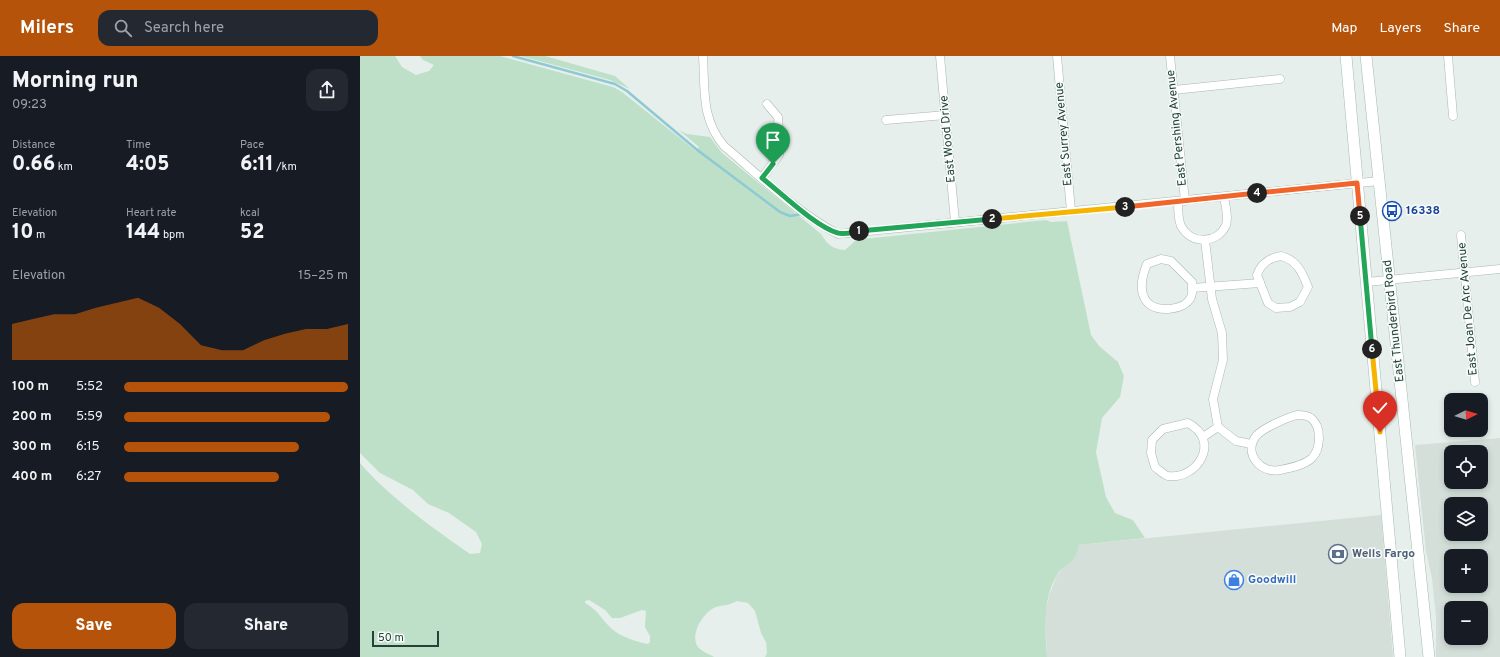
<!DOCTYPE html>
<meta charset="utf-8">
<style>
:root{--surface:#171b24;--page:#242831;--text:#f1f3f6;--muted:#9ea1a6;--accent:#b45309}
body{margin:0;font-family:Overpass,sans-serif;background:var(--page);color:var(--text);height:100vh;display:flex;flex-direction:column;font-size:15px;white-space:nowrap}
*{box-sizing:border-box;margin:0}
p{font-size:13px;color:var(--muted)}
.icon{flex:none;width:22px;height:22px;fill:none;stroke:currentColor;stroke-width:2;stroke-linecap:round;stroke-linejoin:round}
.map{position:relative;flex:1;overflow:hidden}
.side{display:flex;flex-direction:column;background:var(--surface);width:360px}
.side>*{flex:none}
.needle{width:26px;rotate:85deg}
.buttons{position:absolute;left:1084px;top:337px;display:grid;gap:8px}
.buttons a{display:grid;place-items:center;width:44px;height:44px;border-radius:8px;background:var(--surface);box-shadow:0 2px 6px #0003;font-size:20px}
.scale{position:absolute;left:12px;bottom:10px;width:67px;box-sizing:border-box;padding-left:4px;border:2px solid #24423a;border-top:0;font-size:11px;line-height:14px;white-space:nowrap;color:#24423a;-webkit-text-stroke:3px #f7fbf9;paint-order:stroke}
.pin{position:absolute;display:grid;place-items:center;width:34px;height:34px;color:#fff;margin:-41px -17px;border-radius:50% 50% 50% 0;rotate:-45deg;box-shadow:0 0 4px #0007}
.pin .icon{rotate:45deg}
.km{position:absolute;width:20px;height:20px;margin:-10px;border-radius:50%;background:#222;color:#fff;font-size:11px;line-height:20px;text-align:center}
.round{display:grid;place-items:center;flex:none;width:42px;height:42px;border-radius:12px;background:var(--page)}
.summary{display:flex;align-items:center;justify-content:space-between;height:68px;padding:0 12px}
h1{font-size:22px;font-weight:800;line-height:30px}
.figures{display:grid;grid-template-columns:repeat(3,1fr);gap:6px;height:68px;padding:4px 12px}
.figures div{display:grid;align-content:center}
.figures b{font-size:20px;font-weight:800}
.figures small{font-size:11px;font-weight:400}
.figures p{font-size:11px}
.chart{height:112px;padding:8px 12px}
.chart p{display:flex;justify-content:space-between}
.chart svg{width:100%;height:72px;margin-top:4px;fill:var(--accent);opacity:.7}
.action{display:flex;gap:8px;margin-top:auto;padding:8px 12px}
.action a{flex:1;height:46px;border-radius:12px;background:var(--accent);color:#fff;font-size:16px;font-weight:800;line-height:46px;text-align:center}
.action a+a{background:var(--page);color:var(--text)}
ul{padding:0 12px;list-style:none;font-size:13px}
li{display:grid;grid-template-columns:64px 48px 1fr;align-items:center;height:30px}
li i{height:10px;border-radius:5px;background:var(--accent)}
header{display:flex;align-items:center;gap:24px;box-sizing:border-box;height:56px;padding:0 20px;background:var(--accent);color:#fff}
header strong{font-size:19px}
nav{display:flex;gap:22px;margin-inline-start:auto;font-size:14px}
.search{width:280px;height:36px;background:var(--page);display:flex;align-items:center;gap:10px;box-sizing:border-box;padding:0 14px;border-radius:12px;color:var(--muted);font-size:15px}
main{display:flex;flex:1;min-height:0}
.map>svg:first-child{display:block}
</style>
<header>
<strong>Milers</strong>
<div class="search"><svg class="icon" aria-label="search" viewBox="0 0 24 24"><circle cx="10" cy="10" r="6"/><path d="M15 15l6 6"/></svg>Search here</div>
<nav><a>Map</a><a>Layers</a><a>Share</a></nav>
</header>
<main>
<section class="side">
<div class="summary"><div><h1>Morning run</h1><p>09:23</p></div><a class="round"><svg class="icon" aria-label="share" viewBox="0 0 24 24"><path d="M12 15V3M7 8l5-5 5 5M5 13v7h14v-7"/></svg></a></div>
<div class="figures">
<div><p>Distance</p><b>0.66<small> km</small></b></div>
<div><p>Time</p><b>4:05</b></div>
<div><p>Pace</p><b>6:11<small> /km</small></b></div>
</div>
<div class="figures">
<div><p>Elevation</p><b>10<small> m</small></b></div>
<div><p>Heart rate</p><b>144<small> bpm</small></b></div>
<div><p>kcal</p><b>52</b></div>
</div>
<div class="chart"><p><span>Elevation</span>15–25 m</p>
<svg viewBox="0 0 160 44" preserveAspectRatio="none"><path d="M0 44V22L10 19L20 16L30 16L40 12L50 9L60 6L70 12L80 22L90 35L100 38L110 38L120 32L130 28L140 25L150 25L160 22V44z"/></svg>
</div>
<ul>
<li><b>100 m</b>5:52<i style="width:100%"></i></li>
<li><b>200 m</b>5:59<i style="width:92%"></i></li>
<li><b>300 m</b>6:15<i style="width:78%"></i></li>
<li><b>400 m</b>6:27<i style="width:69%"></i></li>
</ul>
<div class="action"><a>Save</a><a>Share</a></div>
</section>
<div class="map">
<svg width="1140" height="601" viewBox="0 0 1140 601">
<rect width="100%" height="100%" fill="#e6efeb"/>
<g fill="#d4dfda" fill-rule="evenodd">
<path d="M 1140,382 L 1140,601 L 1076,601 L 1076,562 L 1072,522 L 1066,495 L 1055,389 ZM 1091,396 L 1121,396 L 1121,426 L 1091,426 ZM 1091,448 L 1121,448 L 1121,478 L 1091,478 ZM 1091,500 L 1121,500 L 1121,530 L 1091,530 ZM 1091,552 L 1121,552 L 1121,582 L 1091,582 Z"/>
<polygon points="1021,459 1033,601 687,601 685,558 689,540 697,519 705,509 713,504 719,489"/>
</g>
<g fill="#bfe0c8" fill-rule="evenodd">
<path d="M 0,0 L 35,0 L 42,11 L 56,19 L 69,15 L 74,9 L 63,4 L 60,0 L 140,0 L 253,31 L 262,36 L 336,95 L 339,91 L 319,74 L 327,78 L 350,81 L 362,97 L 461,178 C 467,188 472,193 485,194 L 495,185 L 503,183 L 686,164 L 691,166 L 707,165 L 731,279 L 739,290 L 758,306 L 764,320 L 760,341 L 742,362 L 736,396 L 746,441 L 755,457 L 773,464 L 785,482 L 719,489 C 718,493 716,499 714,503 C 710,508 702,511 698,517 C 682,543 685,573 687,601 L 405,601 L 407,597 L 406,586 L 401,577 L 395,555 L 388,547 L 377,545 C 366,551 365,548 356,551 C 344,555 329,579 338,591 C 341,595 349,598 354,601 L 0,601 L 0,407 C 28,440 74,473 110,498 L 120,497 L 122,488 L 116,476 L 89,457 L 68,448 L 53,434 L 20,417 L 0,397 ZM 229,544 L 245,554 L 252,562 L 260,562 L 282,554 L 286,555 L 285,571 L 290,580 L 290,586 L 288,588 C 276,586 256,579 248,569 C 238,559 239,555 225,547 L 225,545 Z"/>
<polygon points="161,0 185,0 255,20 270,33 250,24"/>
</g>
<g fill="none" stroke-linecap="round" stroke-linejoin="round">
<polyline stroke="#8ec9d4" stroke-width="2.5" points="153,0 255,28 267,35 336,93 420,156 430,160 442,158"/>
<g stroke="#a8b8b2" stroke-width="9">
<g id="street">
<path d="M 343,0 C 345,33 341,63 364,90 C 400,120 436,156 478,178 L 1019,125"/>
<polyline points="580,0 595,166"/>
<polyline points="697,0 711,155"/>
<polyline points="810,0 825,145"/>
<polyline points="1088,0 1093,60"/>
<polyline points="814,34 920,23"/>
<polyline points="526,64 586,59"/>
<polyline points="402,122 419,99 420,87 418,61 407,48"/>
<path d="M 818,146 C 818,153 818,163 821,170 C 831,189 858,188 866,169 C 869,161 865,148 864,141"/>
<polyline points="1101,179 1115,326"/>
<polyline points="845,184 852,243 862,277 863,304 853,343 858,371"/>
<path d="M 921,200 C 937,204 942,216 948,231 L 940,246 L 930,251 L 916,252 L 908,247 L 897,219 C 901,207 909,202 921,200 Z"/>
<path d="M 801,203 L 811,205 L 832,226 C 832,230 833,237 831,241 C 825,255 796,257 787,246 C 778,235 782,220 787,208 Z"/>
<polyline points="1007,226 1140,213"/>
<polyline points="832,232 900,227"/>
<path d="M 937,359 C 942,359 947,359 951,362 C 962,371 961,392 952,402 C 945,409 930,412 920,414 C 901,418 883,398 896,380 C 903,372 926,362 937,359 Z"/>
<path d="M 828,367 C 862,385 837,424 808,420 C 804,419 799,414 795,411 L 791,397 L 792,384 L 803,373 Z"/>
<polyline points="843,381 858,371 876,385 891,388"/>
</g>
</g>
<g stroke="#a4bbb3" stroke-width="12">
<g id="secondary">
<polyline points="986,0 1040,601"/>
<polyline points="1006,0 1069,601"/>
</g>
</g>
<use href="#street" stroke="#fff" stroke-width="8"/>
<use href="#secondary" stroke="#fff" stroke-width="11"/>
</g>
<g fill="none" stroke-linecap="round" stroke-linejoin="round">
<g stroke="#fff" stroke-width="8">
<path id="split-1" d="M 413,108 L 402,122 C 420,136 457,172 478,177 C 484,179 493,176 499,175"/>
</g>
<g stroke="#fff" stroke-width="8">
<polyline id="split-2" points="499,175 632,163"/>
</g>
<g stroke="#fff" stroke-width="8">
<polyline id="split-3" points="632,163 765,151"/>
</g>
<g stroke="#fff" stroke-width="8">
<polyline id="split-4" points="765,151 897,137"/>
</g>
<g stroke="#fff" stroke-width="8">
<polyline id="split-5" points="897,137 997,127 1000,160"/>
</g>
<g stroke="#fff" stroke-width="8">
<polyline id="split-6" points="1000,160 1012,293"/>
</g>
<g stroke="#fff" stroke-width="8">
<polyline id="split-7" points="1012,293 1020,376"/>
</g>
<use href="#split-1" stroke="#22a559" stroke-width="5"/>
<use href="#split-2" stroke="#22a559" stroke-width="5"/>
<use href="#split-3" stroke="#f5b400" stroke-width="5"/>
<use href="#split-4" stroke="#f0652b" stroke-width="5"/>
<use href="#split-5" stroke="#f0652b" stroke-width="5"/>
<use href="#split-6" stroke="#22a559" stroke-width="5"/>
<use href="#split-7" stroke="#f5b400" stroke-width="5"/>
</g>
<defs>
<g id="bus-ring" transform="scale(1)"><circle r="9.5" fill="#f7fbf9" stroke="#1a4fb4" stroke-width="1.5"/><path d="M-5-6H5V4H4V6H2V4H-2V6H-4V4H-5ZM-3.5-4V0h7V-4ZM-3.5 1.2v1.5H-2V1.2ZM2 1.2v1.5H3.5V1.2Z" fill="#1a4fb4"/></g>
<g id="bank-ring" transform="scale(1)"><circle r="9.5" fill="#f7fbf9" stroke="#5c6f8a" stroke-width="1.5"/><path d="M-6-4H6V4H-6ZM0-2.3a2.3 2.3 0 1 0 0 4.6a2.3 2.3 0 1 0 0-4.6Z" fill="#5c6f8a"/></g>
<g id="shop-ring" transform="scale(1)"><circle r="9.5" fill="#f7fbf9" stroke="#3f7fe0" stroke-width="1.5"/><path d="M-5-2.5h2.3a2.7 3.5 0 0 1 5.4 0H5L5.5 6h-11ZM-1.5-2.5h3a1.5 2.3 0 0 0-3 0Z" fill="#3f7fe0"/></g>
</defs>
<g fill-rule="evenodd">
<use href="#bus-ring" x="1032" y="155"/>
<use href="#bank-ring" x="978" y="498"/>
<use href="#shop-ring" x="874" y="524"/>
</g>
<g text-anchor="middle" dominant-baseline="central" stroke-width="3" stroke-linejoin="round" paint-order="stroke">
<g font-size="12" fill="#24423a" stroke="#f7fbf9">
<text transform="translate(817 72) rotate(-96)">East Pershing Avenue</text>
<text transform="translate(704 78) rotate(-95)">East Surrey Avenue</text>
<text transform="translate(588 83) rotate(-95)">East Wood Drive</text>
<text transform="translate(1108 253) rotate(-95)">East Joan De Arc Avenue</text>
<text transform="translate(1034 265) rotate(-96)">East Thunderbird Road</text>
</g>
<g font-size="12" font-weight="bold" fill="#164399" stroke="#f7fbf9" text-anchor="start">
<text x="1046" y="155">16338</text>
</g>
<g font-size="12" font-weight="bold" fill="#4e5e75" stroke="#f7fbf9" text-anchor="start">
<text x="992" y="498">Wells Fargo</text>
</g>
<g font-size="12" font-weight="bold" fill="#366cbe" stroke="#f7fbf9" text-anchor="start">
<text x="888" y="524">Goodwill</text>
</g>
</g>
</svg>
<div class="buttons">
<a><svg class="needle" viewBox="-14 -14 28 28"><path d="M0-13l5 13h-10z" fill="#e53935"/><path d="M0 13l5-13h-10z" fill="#9ea1a6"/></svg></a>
<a><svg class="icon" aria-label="locate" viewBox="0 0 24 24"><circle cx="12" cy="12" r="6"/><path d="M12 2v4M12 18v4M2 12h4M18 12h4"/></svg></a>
<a><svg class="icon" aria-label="layers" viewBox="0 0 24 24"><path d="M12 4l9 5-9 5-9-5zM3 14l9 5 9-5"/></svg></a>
<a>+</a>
<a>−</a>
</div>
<div class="scale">50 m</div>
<div class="pin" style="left:413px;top:108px;background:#1e9e55"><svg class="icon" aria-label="arrive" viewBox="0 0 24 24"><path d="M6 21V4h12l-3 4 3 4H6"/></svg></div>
<div class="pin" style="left:1020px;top:376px;background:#d93025"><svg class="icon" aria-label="check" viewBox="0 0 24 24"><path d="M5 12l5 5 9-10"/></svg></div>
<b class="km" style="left:499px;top:175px">1</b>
<b class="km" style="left:632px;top:163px">2</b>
<b class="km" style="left:765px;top:151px">3</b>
<b class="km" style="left:897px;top:137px">4</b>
<b class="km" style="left:1000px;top:160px">5</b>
<b class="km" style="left:1012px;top:293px">6</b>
</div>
</main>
